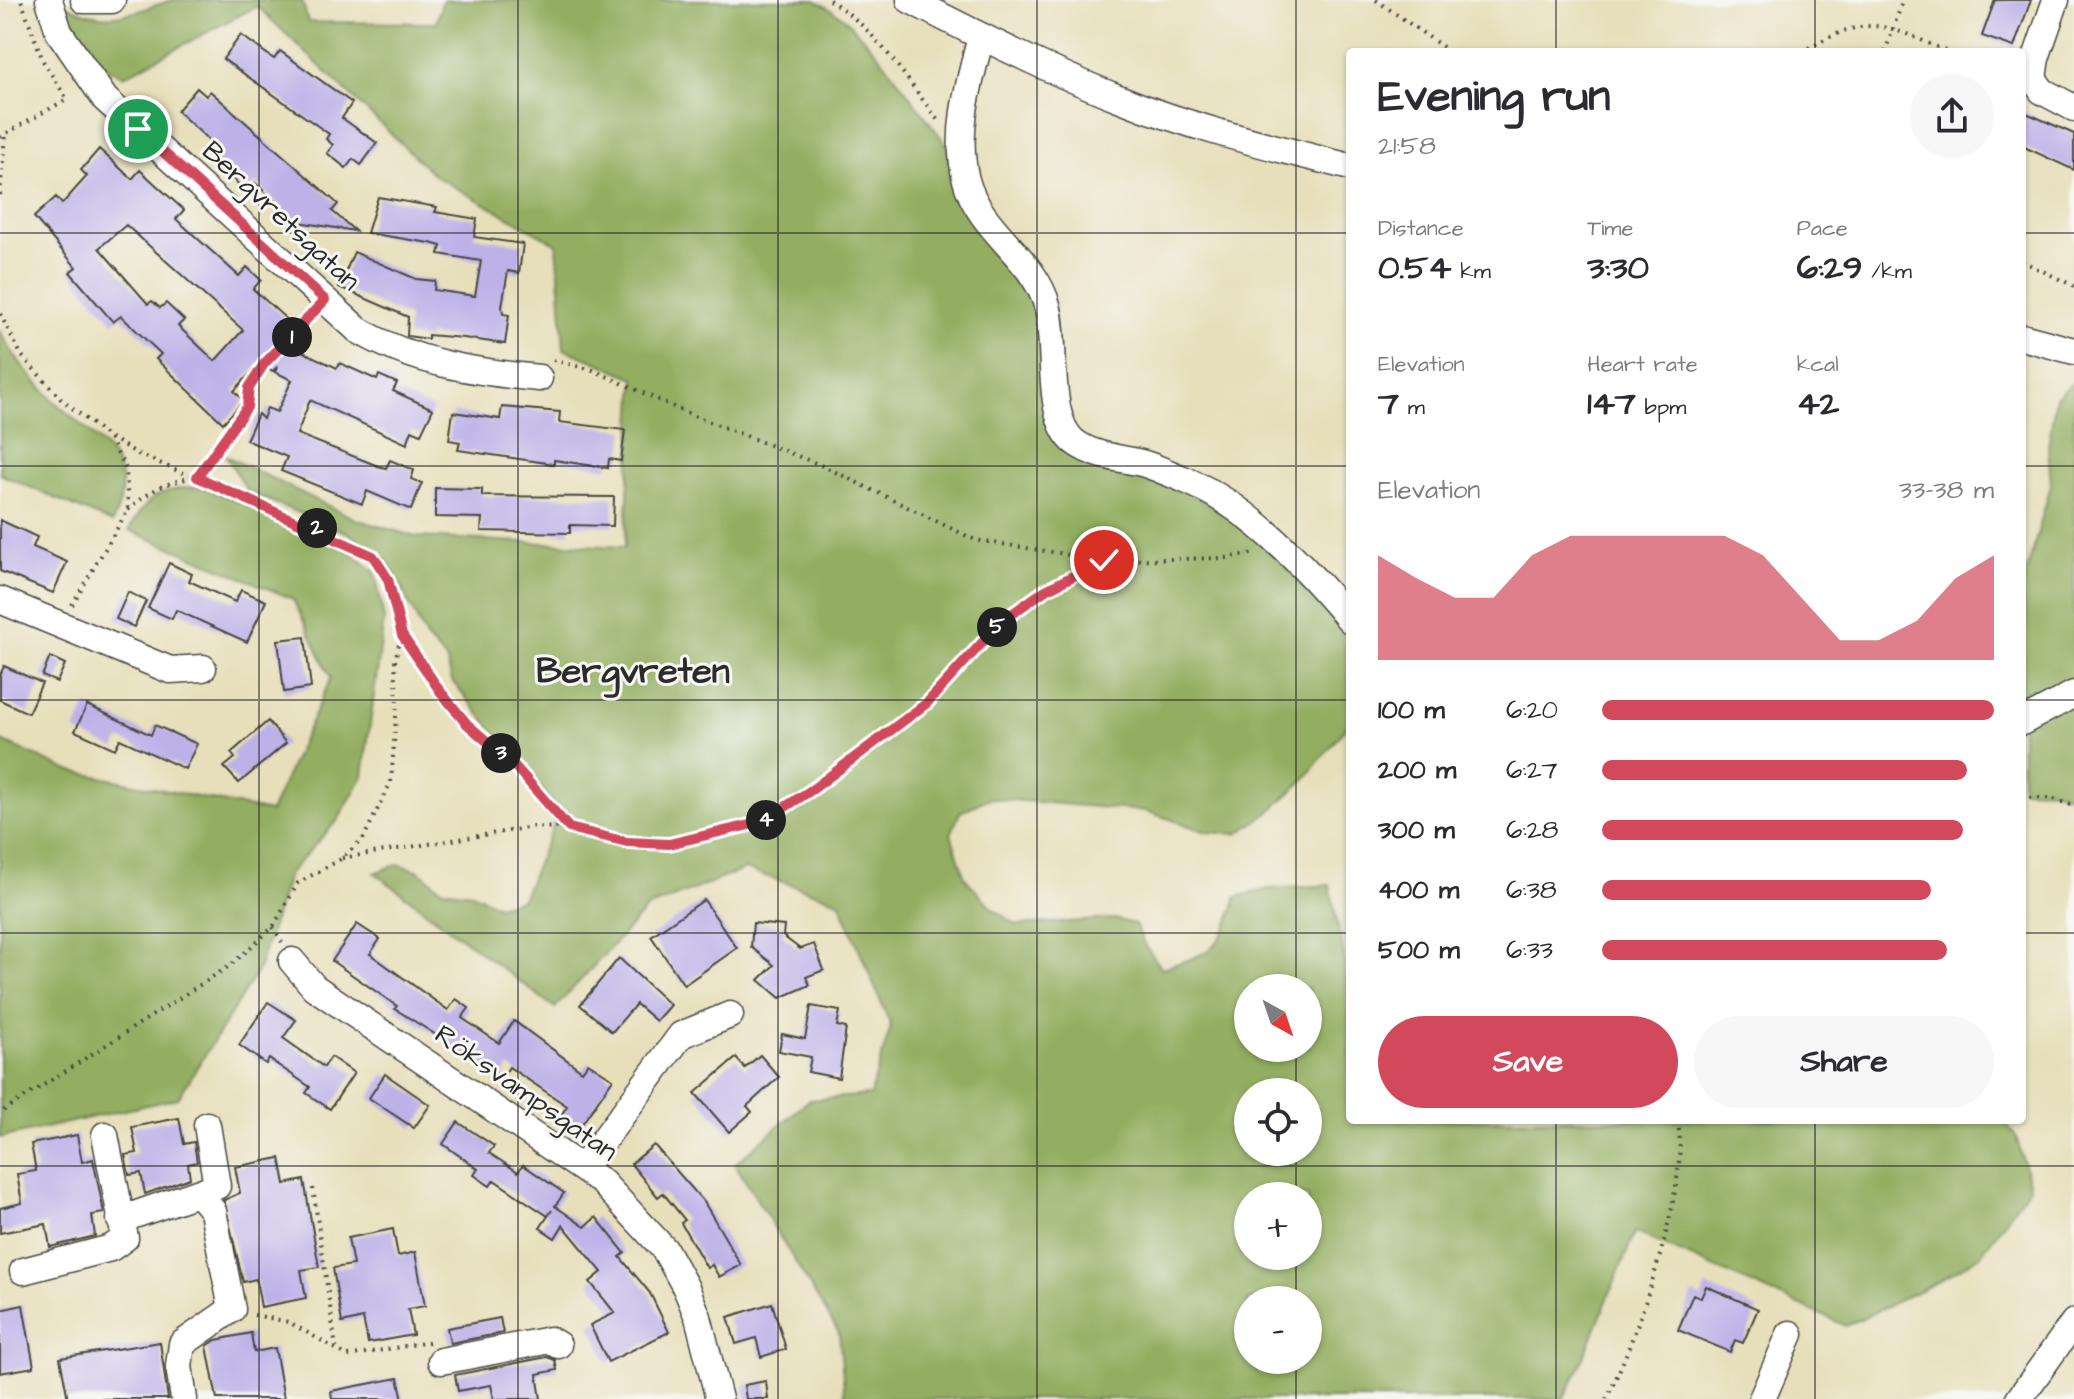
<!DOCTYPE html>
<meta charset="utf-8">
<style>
:root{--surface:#fff;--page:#f7f7f7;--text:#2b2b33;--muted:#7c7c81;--accent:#d1495b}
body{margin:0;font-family:"Architects Daughter",sans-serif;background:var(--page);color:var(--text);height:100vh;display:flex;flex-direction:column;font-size:30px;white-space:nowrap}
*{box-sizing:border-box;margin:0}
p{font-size:26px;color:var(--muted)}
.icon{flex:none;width:44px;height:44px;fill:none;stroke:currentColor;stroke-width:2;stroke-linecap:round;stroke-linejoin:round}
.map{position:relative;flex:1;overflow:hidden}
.side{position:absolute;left:1346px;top:48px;width:680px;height:1076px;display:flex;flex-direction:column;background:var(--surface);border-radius:8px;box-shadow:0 2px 6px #0004}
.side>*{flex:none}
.needle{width:52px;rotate:140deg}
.fabs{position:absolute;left:1234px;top:974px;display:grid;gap:16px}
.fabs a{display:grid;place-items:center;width:88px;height:88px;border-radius:50%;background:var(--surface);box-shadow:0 2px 6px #0004;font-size:40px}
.pin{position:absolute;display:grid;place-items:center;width:68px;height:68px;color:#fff;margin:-34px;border:4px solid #fff;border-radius:50%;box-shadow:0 2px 8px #0007}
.km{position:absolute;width:40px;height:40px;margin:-20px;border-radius:50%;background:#222;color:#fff;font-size:22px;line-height:40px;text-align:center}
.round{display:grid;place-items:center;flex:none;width:84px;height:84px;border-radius:42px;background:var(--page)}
.headline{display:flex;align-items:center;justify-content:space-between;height:136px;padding:0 32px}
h1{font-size:44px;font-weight:700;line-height:60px}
.stats{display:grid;grid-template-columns:repeat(3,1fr);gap:12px;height:136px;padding:8px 32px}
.stats div{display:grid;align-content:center}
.stats b{font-size:34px;font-weight:700}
.stats small{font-size:22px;font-weight:400}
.stats p{font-size:22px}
.chart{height:224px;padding:16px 32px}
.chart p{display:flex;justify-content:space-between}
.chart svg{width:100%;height:144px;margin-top:8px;fill:var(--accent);opacity:.7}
.cta{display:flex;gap:16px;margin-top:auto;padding:16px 32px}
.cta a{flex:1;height:92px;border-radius:48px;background:var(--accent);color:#fff;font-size:32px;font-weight:700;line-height:92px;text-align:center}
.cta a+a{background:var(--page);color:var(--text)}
ul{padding:0 32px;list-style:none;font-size:26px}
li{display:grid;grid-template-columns:128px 96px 1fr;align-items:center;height:60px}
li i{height:20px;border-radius:10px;background:var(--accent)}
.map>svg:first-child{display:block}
</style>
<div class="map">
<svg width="2074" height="1399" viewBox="0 0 2074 1399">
<rect width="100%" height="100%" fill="#f6f6f2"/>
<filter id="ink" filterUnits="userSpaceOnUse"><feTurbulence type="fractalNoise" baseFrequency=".0125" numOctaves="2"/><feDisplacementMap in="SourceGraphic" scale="16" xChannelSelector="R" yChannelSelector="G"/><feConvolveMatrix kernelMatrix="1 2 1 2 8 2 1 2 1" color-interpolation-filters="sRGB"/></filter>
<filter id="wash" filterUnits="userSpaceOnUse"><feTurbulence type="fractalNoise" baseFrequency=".006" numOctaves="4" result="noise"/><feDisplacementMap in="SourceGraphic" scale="32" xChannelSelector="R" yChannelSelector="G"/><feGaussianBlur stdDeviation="1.8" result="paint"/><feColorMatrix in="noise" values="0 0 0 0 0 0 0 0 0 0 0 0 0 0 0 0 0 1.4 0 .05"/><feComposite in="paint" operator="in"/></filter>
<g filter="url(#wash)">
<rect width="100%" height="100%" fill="#e7dfba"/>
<g fill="#93ae60" stroke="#5f6c46" stroke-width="2" fill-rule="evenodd">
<path d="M 172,0 L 302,0 L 308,22 L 436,23 L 443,0 L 815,0 L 843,17 L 878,54 L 956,157 L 1035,290 L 1055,436 C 1080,475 1111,460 1147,473 C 1228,502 1295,571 1350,635 L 1350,722 L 1302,782 L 1267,814 L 1237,834 L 1207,832 L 1146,811 L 989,798 L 960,812 L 951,834 L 965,878 L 992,908 L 1017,925 L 1114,919 L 1135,924 L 1145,946 L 1162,968 C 1212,954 1224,947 1236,897 L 1269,889 L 1330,885 L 1350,988 L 1350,1120 L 2003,1120 L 2016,1136 L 2030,1186 L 1980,1256 L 1933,1284 L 1846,1326 L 1635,1232 L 1579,1369 L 1563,1399 L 845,1399 L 839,1333 L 735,1164 L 809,1100 L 870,1095 L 891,1026 L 839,901 L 745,869 L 647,908 L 555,1008 L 375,873 L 398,864 L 417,870 L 442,889 L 472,893 L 498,906 L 522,899 L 560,810 L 452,681 L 446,659 L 426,638 L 389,563 L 348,533 L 248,492 L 226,456 L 355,519 L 416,537 L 625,547 L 635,378 L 564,349 L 557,244 L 435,176 L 257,6 L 124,76 C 90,62 75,40 66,5 C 110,27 128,13 172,0 ZM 1248,988 L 1308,988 L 1308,1048 L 1248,1048 ZM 1248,1092 L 1308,1092 L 1308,1152 L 1248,1152 ZM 1248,1196 L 1308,1196 L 1308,1256 L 1248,1256 ZM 1248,1300 L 1308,1300 L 1308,1360 L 1248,1360 Z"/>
<path d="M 0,332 C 15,359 33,380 54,401 C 93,439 143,459 112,523 L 0,474 Z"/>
<polygon points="2074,382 2074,797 2055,790 2022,789 2022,589 2051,485 2048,447 2056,397"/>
<path d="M 202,487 L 339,543 L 375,572 L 384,620 L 363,776 L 338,820 L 289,873 L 258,970 L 178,1098 L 0,1138 L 0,740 L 67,770 L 270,812 L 331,678 L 293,599 L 129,530 C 148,494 162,488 202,487 Z"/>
</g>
<g id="blocks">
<g fill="#beb1e8" fill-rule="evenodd">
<polygon points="1995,0 2031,0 2014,47 1982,36"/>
<polygon points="241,35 274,59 280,51 352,103 342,118 377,143 361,165 353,159 346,168 327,153 333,145 326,139 329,134 223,59"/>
<polygon points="197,88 206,96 210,91 338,204 332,211 355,231 298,222 255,183 247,192 233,179 204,152 212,143 177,111"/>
<polygon points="2022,111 2074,134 2074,170 2022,146"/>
<path d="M 99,149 L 132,179 L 140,170 L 154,183 L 184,210 L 176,219 L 239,276 L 247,267 L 261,280 L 253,289 L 294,326 L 280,341 L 337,368 L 340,363 L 377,380 L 379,375 L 397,383 L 393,391 L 433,409 L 421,434 L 412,430 L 407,444 L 310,400 L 297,434 L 378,466 L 386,468 L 390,460 L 414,470 L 411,479 L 422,483 L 411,510 L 367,491 L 362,504 L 281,471 L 287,457 L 246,440 L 258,414 L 263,419 L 267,408 L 277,412 L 292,380 L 275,372 L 278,366 L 273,371 L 259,364 L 234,391 L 244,401 L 223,423 L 156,359 L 161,354 L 121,316 L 113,322 L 70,272 L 76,267 L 34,217 L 56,197 L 62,204 L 87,176 L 81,170 ZM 126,225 L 243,330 L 215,361 L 178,326 L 184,320 L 166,303 L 160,308 L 152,301 L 148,304 L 99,248 Z"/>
<polygon points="378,197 437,207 435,212 477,219 474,237 523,244 519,273 508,271 502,306 503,314 509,315 505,344 464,338 428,335 428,339 407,336 408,317 339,287 354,252 416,279 435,281 434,290 475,296 481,261 439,254 441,246 430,243 367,233"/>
<polygon points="502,407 560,412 559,422 625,430 621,461 609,459 608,468 554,460 554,464 458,450 460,442 449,440 453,412 500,419"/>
<polygon points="435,488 482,489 482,496 614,497 613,526 570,525 570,533 481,531 482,518 435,517"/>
<polygon points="0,520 37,537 33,547 67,562 53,593 0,571"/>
<polygon points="169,563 192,574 189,581 235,602 241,590 266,601 247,642 176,610 172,619 148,608"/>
<polygon points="128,592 146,601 134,627 116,619"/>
<polygon points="305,637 311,688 284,692 278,640"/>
<polygon points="50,657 65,664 57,682 42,676"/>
<polygon points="4,666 42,683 28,713 0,700 0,675"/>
<polygon points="87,705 151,735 155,725 197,744 185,769 120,739 115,749 75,731"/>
<polygon points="268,721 286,743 239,783 224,767 235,758 231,753"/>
<polygon points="704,900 737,948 684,985 651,936"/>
<polygon points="753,923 784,926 783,936 800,949 814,944 824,970 806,977 810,985 780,998 759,980 774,965 751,947"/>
<polygon points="357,924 380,939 370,954 448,1010 456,999 469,1008 462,1018 499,1043 514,1021 582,1071 588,1063 613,1079 580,1127 561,1115 567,1106 509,1067 503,1077 395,1009 397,1006 332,961"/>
<polygon points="619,958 670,1005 656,1021 636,1004 612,1032 580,1005"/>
<polygon points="268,1002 296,1020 283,1038 324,1067 331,1057 354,1073 330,1109 306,1093 310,1087 269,1059 266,1064 239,1045"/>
<polygon points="811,1006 840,1011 837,1026 846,1028 839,1078 808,1072 811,1057 779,1051 782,1034 805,1039"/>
<polygon points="760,1055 779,1077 747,1106 752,1112 729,1132 695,1093 736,1058 745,1068"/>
<polygon points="385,1074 430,1105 414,1128 369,1098"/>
<polygon points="179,1118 184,1144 194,1142 197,1162 188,1164 190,1178 145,1194 141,1173 129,1175 125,1155 137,1153 132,1127"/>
<polygon points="458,1122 494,1146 489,1153 518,1172 523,1165 564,1193 555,1206 585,1227 596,1217 625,1253 620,1257 650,1293 669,1332 608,1362 590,1325 615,1313 590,1282 602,1272 563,1225 555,1238 540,1228 552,1210 548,1216 494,1180 490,1186 474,1175 478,1169 443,1144"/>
<polygon points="77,1135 82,1162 93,1159 104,1213 92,1215 95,1236 50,1247 46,1224 0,1233 0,1208 22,1203 17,1174 36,1171 31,1144"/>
<polygon points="654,1145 704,1202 741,1265 719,1277 712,1265 707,1268 681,1223 685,1220 663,1193 658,1197 631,1164"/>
<polygon points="280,1158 285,1184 304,1180 319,1267 301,1270 306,1298 261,1307 256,1279 243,1282 224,1200 240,1193 235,1167"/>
<polygon points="393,1229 398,1256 415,1252 425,1306 408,1309 413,1335 368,1343 363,1318 342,1323 333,1268 353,1265 348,1238"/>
<polygon points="1706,1286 1758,1309 1743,1343 1735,1340 1730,1352 1678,1330 1693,1294 1701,1298"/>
<polygon points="772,1303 786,1349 761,1357 756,1338 736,1344 728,1317"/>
<polygon points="23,1305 34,1367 0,1373 0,1310"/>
<polygon points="500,1318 503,1333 450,1343 447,1328"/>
<polygon points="251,1333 254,1352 275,1348 284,1399 217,1399 207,1346 216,1340"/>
<polygon points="160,1342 168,1399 68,1399 60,1358"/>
<polygon points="547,1357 555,1360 557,1370 537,1374 541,1399 494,1399 491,1385 458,1391 455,1375"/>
<polygon points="398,1378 403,1399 332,1399 331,1391"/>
<polygon points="766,1381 768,1399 746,1399 744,1385"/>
</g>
</g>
</g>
<g filter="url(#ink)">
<use href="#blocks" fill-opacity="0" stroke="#474640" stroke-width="2"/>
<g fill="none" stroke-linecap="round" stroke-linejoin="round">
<g stroke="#474640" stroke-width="29">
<g id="minor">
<path d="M 49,0 L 59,32 L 105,99 L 358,330 C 414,363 475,372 539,378"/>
<polyline points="84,0 112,0"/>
<path d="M 910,0 C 979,36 1049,71 1121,99 C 1195,129 1273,147 1350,167"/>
<polyline points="2056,0 2036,58 2033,78 2042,91 2074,108"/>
<path d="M 981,37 C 969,84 954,132 966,180 C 979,230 1033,256 1047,305 C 1058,343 1044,420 1076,443 C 1095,457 1123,458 1145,464 C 1160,469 1176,476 1190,482 C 1252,509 1307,569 1350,620"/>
<polyline points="2022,337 2074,351"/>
<polyline points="0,600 170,670 203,668"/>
<polyline points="2022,722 2074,694"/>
<polyline points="292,961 314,987 602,1182 665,1250 686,1288 698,1317 719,1399"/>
<polyline points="583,1168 681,1035 730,1015"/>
<polyline points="120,1220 217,1186 207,1125"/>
<polyline points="23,1271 111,1248 125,1238 105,1135"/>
<polyline points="441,1361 550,1340 558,1345"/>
<polyline points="184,1399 179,1366 182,1344 232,1309 213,1211 198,1193"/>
<polyline points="1762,1399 1790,1334"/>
<polyline points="2019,1399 2074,1322"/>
</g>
</g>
<g stroke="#474640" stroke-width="4" stroke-dasharray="2 6" stroke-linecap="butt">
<path d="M 829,0 C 875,27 907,80 940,123"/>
<polyline points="1376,0 1450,52"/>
<path d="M 1801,52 C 1869,14 1879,21 1948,52"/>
<polyline points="1885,52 1903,0"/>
<polyline points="0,137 67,99 43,61 21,0"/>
<polyline points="0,195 5,134"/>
<polyline points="2022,261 2074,286"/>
<polyline points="0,314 22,356 61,399 107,436 140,455 343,539 373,556 388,579 402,635 395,659 397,704 391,782 363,839 341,859 298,883 273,927 231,965 0,1113"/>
<polyline points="553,360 593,370 685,412 823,466 975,540 1104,560 1226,558 1256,553"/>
<path d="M 128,510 C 150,490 168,481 197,477 L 247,407 L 249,388 L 264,364 L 309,317"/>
<polyline points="72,605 128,510 126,469 109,438"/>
<polyline points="402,635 467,724 512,763 569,828"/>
<polyline points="2022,798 2051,798 2074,806"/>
<polyline points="342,858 533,827 569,828 627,842 669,844 762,822 813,789 927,703 1002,621 1044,591 1104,560"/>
<polyline points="273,927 282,942"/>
<polyline points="313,1188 336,1348"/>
<polyline points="254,1315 289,1322 348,1356 429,1342"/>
<path d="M 1606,1399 C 1635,1344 1693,1178 1677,1120"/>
</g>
<use href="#minor" stroke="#fff" stroke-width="26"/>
</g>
</g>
<g fill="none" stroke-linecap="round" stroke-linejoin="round" filter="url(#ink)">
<g stroke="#fff" stroke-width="16">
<polyline id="route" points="138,129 325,300 264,364 249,388 247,407 197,477 373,556 388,579 402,635 440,691 467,724 512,763 569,828 627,842 669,844 762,822 813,789 927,703 1002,621 1044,591 1104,560"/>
</g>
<use href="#route" stroke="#d1495b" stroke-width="10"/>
</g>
<path fill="none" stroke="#2b2b2b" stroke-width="2" stroke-opacity="0.55" d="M 259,0 L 259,1399M 518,0 L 518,1399M 778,0 L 778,1399M 1037,0 L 1037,1399M 1296,0 L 1296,988M 1556,0 L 1556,52M 1815,0 L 1815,52M 0,233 L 1350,233M 2022,233 L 2074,233M 0,466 L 1350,466M 2022,466 L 2074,466M 0,700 L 1350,700M 2022,700 L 2074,700M 0,933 L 1350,933M 2022,933 L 2074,933M 1296,1048 L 1296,1092M 1556,1120 L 1556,1399M 1815,1120 L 1815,1399M 1296,1152 L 1296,1196M 0,1166 L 2074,1166M 1296,1256 L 1296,1300M 1296,1360 L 1296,1399"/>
<g text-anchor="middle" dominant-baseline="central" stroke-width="6" stroke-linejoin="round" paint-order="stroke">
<g font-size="28" fill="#2b2b2b" stroke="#f6f6f2">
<text transform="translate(281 216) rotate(43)">Bergvretsgatan</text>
<text transform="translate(526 1093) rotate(35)">Röksvampsgatan</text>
</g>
<g font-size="36" font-weight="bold" fill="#2b2b2b" stroke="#f6f6f2">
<text x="633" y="671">Bergvreten</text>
</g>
</g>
</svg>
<div class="fabs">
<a><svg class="needle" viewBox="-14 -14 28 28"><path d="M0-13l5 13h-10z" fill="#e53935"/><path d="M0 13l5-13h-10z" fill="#7c7c81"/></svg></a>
<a><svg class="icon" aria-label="locate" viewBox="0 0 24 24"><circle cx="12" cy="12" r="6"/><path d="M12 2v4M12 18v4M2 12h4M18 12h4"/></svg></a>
<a>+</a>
<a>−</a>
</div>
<div class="pin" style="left:138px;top:129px;background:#1e9e55"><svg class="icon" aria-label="arrive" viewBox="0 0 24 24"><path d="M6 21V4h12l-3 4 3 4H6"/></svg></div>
<div class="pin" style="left:1104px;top:560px;background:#d93025"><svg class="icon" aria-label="check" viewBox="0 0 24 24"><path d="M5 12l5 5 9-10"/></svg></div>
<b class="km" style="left:292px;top:337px">1</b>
<b class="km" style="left:317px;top:528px">2</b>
<b class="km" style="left:501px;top:753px">3</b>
<b class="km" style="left:766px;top:820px">4</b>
<b class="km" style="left:997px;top:627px">5</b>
<section class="side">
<div class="headline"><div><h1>Evening run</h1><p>21:58</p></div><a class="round"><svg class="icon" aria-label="share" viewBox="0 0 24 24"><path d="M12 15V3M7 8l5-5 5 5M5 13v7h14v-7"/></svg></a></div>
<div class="stats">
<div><p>Distance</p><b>0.54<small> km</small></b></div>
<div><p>Time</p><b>3:30</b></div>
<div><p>Pace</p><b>6:29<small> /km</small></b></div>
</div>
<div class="stats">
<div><p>Elevation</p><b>7<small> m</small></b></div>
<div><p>Heart rate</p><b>147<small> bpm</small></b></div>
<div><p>kcal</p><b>42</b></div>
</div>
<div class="chart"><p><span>Elevation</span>33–38 m</p>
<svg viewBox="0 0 160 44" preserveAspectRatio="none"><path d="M0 44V12L10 19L20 25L30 25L40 12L50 6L60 6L70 6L80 6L90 6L100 12L110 25L120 38L130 38L140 32L150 19L160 12V44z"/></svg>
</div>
<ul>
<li><b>100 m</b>6:20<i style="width:100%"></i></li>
<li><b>200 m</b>6:27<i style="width:93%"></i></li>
<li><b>300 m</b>6:28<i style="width:92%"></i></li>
<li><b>400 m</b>6:38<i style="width:84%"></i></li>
<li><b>500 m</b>6:33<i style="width:88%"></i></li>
</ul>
<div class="cta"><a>Save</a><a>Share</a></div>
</section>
</div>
